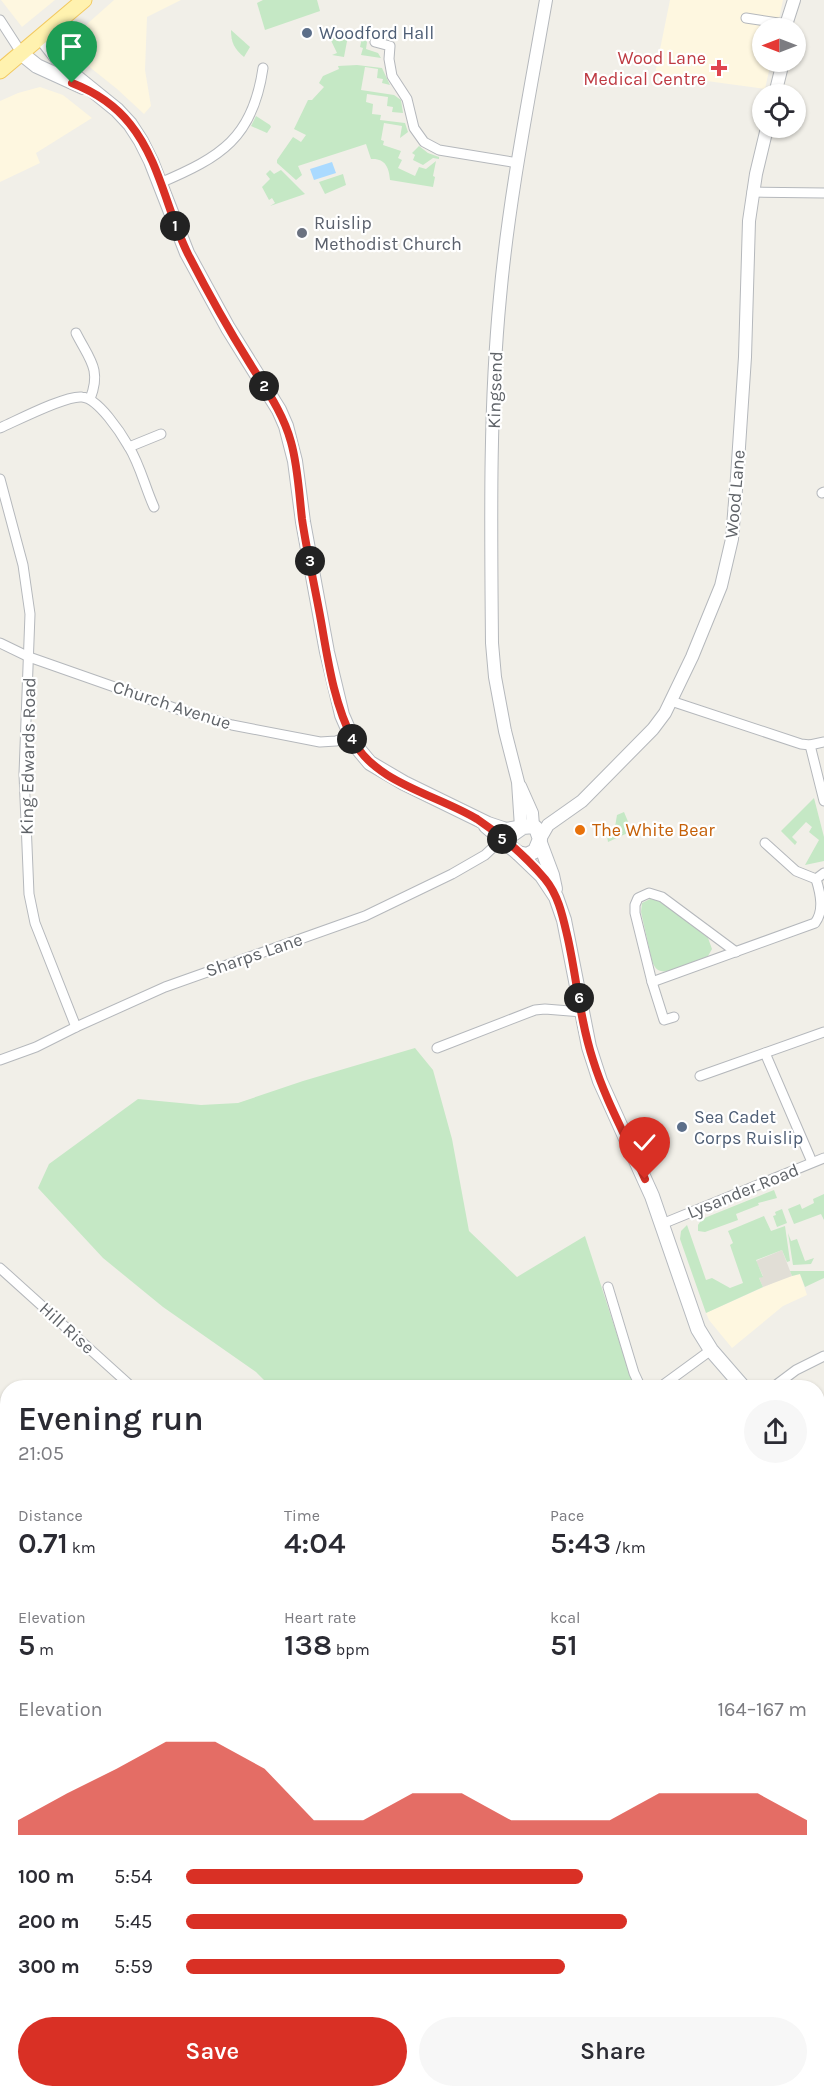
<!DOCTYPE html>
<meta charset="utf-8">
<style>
:root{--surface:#fff;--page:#f7f7f7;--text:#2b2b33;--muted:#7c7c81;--accent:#d93025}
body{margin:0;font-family:Karla,sans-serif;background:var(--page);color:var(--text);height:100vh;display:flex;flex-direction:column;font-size:22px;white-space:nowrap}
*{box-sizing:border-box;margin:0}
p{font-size:20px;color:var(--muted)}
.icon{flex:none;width:33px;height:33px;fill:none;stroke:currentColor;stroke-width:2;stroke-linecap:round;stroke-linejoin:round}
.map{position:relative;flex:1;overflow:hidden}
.side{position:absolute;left:0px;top:1380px;width:825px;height:718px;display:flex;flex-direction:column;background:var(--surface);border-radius:24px 24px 0 0;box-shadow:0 2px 4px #0004}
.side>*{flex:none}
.needle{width:39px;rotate:270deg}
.fabs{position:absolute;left:752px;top:18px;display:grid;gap:12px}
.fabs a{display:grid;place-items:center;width:54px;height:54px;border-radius:50%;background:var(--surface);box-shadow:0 2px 4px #0004;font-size:30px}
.pin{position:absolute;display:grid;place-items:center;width:51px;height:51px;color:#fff;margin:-62px -26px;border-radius:50% 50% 50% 0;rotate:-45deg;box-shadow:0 0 6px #0007}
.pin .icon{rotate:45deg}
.km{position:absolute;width:30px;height:30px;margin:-15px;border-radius:50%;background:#222;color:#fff;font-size:16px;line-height:30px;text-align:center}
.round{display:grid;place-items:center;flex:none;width:63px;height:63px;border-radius:32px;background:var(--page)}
.overview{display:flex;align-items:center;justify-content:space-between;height:102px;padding:0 18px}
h1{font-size:33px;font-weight:600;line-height:45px}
.metrics{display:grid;grid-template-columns:repeat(3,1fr);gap:9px;height:102px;padding:6px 18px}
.metrics div{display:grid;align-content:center}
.metrics b{font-size:30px;font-weight:600}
.metrics small{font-size:16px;font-weight:400}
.metrics p{font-size:16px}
.chart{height:168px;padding:12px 18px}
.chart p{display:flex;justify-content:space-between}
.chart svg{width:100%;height:108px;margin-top:6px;fill:var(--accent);opacity:.7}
.primary-button{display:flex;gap:12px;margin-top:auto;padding:12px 18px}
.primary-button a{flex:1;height:69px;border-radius:36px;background:var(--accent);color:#fff;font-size:24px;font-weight:600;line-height:69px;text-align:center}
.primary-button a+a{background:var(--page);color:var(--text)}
ul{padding:0 18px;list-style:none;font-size:20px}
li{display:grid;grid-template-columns:96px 72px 1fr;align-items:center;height:45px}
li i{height:15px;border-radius:8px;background:var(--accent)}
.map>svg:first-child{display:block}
</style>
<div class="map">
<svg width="824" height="2098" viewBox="0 0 824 2098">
<rect width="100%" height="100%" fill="#f1efe8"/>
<g fill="#fef7e0">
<polygon points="1,0 55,0 22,27"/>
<polygon points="114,0 181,0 147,17 145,70 151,106 144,114 117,89 87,65 83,54 82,38 87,24"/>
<polygon points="670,0 783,0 777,28 762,28 762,62 771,62 765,89 655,74"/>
<polygon points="40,87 63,95 92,118 36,153 40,163 0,182 0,101 18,93"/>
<polygon points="800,1274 807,1295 783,1306 732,1348 709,1320 706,1313 784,1278"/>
</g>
<polygon fill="#e1ded6" points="782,1250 792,1276 763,1287 759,1278 763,1276 756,1261"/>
<g fill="#c5e8c5">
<polygon points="263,0 317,0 320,11 265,30 257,3"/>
<path d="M 231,30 L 250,47 L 244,57 C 234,49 231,42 231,30 Z"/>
<polygon points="326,30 351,35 348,36 344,57 332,55 337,53"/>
<polygon points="364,37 367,42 366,49 378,53 381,58 361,55 363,48 360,47 362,38"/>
<path d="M 357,65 L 382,68 L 390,85 L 382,83 L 383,79 L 377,78 L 378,69 L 365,67 L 361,90 L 394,95 L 401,100 L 403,113 L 392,112 L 393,107 L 387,106 L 388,97 L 367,94 L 366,102 L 373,104 L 372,114 L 381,115 L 380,120 L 405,123 L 408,132 L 400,138 L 402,126 L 384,123 L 381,140 L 384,141 L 383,145 L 401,151 L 398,158 L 402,160 L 398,168 L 415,176 L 419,167 L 426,169 L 436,161 L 433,176 L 435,177 L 433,187 L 390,180 C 389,167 385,158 371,159 L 366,144 L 298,166 L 302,175 L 296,180 L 277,163 L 277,160 L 293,137 L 301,142 L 306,135 L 294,129 L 308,100 L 312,100 L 324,87 L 319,83 L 323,76 L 339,69 L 338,66 Z"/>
<polygon points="256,116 270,125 271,127 267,133 251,126"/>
<polygon points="419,146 428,153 439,157 439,159 433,158 423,165 413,160 415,155 412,153"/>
<polygon points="270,170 274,174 281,170 305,194 270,206 275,203 272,198 269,200 262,187 270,179 266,174"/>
<polygon points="343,174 346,185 325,194 319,182"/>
<polygon points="814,798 824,837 824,861 805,865 819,840 809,832 812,827 806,822 792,837 797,842 795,845 781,831"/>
<polygon points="624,812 632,831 608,842 607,836 614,833 617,815"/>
<path d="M 650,899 L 659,900 L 708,938 L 712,949 L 708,956 C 700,961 670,974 661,971 C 656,970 654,966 652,961 L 641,912 L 642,903 Z"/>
<polygon points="415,1048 433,1070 452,1139 469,1231 517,1277 585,1236 634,1387 271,1387 256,1372 163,1307 103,1258 38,1188 49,1164 138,1099 201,1105 238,1103 303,1081"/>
<polygon points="774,1190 777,1198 758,1203 759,1205 736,1214 738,1220 705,1232 698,1231 698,1225 702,1219"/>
<polygon points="824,1194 824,1220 821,1214 794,1224 788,1209 800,1204 802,1209 814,1203 813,1199"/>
<polygon points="782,1209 787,1223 777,1227 773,1216 776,1215 775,1212"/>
<polygon points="764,1216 771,1231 785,1226 790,1261 787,1262 782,1250 756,1260 763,1277 759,1278 763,1287 706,1313 680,1239 681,1231 687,1225 706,1280 712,1278 730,1288 743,1283 730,1245 733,1243 728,1231"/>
<polygon points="788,1233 791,1241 797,1239 805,1261 814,1258 811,1264 793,1265"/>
<polygon points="790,1271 824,1271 824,1278 805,1287 800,1274 792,1276"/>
<polygon points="0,1761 8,1765 8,2091 489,2091 486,2098 0,2098"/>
</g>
<polygon fill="#aadaff" points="332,162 336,173 314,180 310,169"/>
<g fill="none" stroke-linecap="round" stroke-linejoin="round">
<path stroke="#aadaff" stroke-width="4" d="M 109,2098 C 117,2091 136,2091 144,2098"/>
<g stroke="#b5b8bc" stroke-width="11">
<g id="minor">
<polyline points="746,18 785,24"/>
<polyline points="0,20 22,54"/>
<polyline points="375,42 390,46 389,59 392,76 407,99 414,128 424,142 439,150 518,163"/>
<path d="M 160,183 C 221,157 253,138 263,68"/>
<polyline points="752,192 824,193"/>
<path d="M 76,333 C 89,359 102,369 90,399"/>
<path d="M 0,428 C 18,420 66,395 82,397 C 98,398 121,433 129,447 C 140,465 145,487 154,507"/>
<polyline points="129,447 161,434"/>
<polyline points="0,479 23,565 30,614 24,774 29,894 35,923 76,1027"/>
<polyline points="822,493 824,492"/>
<polyline points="0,643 29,657 180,710 232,725 320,742 336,741 350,736"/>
<polyline points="671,701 801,744 810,745 824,742"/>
<polyline points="810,745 824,801"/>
<polyline points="765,843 796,871 816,879"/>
<path d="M 652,982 L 815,923 C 824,911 821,895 816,879 L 824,873"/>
<polyline points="674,1017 664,1020 652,982 635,913 635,905 638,898 649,893 662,897 736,952"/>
<polyline points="437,1048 535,1010 545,1009 582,1012"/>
<polyline points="765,1053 812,1162"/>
<polyline points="0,1060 36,1047 76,1027 165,987 365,916 452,874 485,855 502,839"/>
<polyline points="700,1076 824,1032"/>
<polyline points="662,1224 824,1158"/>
<polyline points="0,1268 133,1388"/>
<polyline points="608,1287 634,1373 641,1388"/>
<polyline points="659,1388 711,1350"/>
<polyline points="772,1388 796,1370 824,1356"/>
<polyline points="0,1487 8,1492"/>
<polyline points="0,1636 8,1622"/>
</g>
</g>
<g stroke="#b5b8bc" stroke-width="14">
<g id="tertiary">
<polyline points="785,28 794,0"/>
<polyline points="775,94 783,62"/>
<polyline points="520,786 532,813 533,826"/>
<path d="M 521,827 L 518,782 L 505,731 L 495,677 L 492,643 C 491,528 489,411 500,297 C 509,197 529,98 546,0"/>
<polyline points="540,839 548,825 582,801 653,729 665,713 692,657 721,586 732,539 737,477 745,357 749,221 756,174 767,128"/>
</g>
</g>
<g stroke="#b6babf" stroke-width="16">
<g id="secondary">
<polyline points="41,37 58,59 75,76 117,110 130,124 141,141 151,161 187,253 228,328 279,410 286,426 295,461 303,522 327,652 342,715 355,745 370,763 404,783 488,824 506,830 518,828"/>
<polyline points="22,54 37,66 83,87"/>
<polyline points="486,826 518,853 542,876 556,897 564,920 589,1047 600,1081 652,1196 698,1329 711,1350 744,1388"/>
<polyline points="513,834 523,827 533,826 536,828 540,839 535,851 527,855 518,853"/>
<polyline points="540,843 552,875 555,889"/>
<polyline points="818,1469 824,1477"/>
</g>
</g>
<g stroke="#f2c960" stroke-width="17">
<polyline id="primary" points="0,71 84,0"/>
</g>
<use href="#minor" stroke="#fff" stroke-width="9"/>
<use href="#tertiary" stroke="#fff" stroke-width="12"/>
<use href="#secondary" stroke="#fff" stroke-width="14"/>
<use href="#primary" stroke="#fff2af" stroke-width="15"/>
<g stroke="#b6b7b8" stroke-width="4" stroke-dasharray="1.5 8" stroke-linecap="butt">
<polyline points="818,2028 824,2014"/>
<polyline points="818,2044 824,2030"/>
<polyline points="785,2098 788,2091"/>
</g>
</g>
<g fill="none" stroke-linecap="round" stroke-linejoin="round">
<g stroke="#fff" stroke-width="12">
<path id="route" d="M 72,83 C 95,92 115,105 130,124 C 160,161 167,212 188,254 C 207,291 227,327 249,362 C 265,388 283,412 291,442 C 298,467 299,493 302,519 C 307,553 315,587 321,621 C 328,661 334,704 353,740 C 375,783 438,795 477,819 C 501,835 526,857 545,879 C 559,896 563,918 568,939 C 577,980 580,1021 593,1060 C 606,1102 628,1140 645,1179"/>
</g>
<use href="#route" stroke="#d93025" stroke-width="8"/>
</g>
<g fill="#5c6f8a" stroke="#fff" stroke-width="2">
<circle cx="307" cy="33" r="6"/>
<circle cx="682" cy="1127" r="6"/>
</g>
<path fill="#e0444e" stroke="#fff" stroke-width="2" d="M716 59h6v6h6v6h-6v6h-6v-6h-6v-6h6z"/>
<circle fill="#6b7280" stroke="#fff" stroke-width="2" cx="302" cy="233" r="6"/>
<circle fill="#e8710a" stroke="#fff" stroke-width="2" cx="580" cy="830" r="6"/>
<g text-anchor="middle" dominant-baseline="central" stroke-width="4.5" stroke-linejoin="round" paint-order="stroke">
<g font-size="18" fill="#4e5e75" stroke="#fff" text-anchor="start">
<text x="319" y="33">Woodford Hall</text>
<text x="694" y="1117">Sea Cadet<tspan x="694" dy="21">Corps Ruislip</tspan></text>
</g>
<g font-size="18" fill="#be3a42" stroke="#fff" text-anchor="end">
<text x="706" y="58">Wood Lane<tspan x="706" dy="21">Medical Centre</tspan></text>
</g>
<g font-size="18" fill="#5b616d" stroke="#fff" text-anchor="start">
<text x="314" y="223">Ruislip<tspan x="314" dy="21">Methodist Church</tspan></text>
</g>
<g font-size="18" fill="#5f6368" stroke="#fff">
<text transform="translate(495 390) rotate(-88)">Kingsend</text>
<text transform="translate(735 494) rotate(-85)">Wood Lane</text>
<text transform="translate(172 705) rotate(18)">Church Avenue</text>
<text transform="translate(28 756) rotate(-89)">King Edwards Road</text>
<text transform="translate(254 955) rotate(-19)">Sharps Lane</text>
<text transform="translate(743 1191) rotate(-22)">Lysander Road</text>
<text transform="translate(67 1328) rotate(42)">Hill Rise</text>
</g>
<g font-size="18" fill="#c56008" stroke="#fff" text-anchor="start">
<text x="592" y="830">The White Bear</text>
</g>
</g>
</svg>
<div class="fabs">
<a><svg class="needle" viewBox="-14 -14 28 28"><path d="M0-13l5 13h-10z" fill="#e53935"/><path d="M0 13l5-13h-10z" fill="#7c7c81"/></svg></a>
<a><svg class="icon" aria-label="locate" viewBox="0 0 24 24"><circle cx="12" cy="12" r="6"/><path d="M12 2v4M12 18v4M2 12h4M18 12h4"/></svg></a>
</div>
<div class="pin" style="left:72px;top:83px;background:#1e9e55"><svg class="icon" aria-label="arrive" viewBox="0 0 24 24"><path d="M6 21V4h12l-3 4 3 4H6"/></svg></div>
<div class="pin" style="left:645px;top:1179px;background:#d93025"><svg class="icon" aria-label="check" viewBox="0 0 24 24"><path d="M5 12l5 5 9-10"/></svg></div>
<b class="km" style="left:175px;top:226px">1</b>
<b class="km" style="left:264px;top:386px">2</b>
<b class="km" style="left:310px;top:561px">3</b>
<b class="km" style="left:352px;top:739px">4</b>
<b class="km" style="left:502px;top:839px">5</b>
<b class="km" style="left:579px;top:998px">6</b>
<section class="side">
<div class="overview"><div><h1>Evening run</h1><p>21:05</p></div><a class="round"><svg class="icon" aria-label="share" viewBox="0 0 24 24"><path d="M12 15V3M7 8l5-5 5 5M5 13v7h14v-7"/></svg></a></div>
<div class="metrics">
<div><p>Distance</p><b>0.71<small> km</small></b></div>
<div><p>Time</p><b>4:04</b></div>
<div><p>Pace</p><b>5:43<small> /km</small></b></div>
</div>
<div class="metrics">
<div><p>Elevation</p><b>5<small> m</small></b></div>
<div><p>Heart rate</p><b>138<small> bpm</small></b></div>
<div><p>kcal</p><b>51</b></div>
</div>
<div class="chart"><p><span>Elevation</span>164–167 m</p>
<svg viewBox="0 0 160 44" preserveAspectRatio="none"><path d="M0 44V38L10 27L20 17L30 6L40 6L50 17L60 38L70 38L80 27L90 27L100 38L110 38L120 38L130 27L140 27L150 27L160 38V44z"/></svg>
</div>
<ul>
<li><b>100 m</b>5:54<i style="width:64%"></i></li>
<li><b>200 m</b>5:45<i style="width:71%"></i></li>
<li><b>300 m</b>5:59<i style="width:61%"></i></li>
</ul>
<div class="primary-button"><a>Save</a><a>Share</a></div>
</section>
</div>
